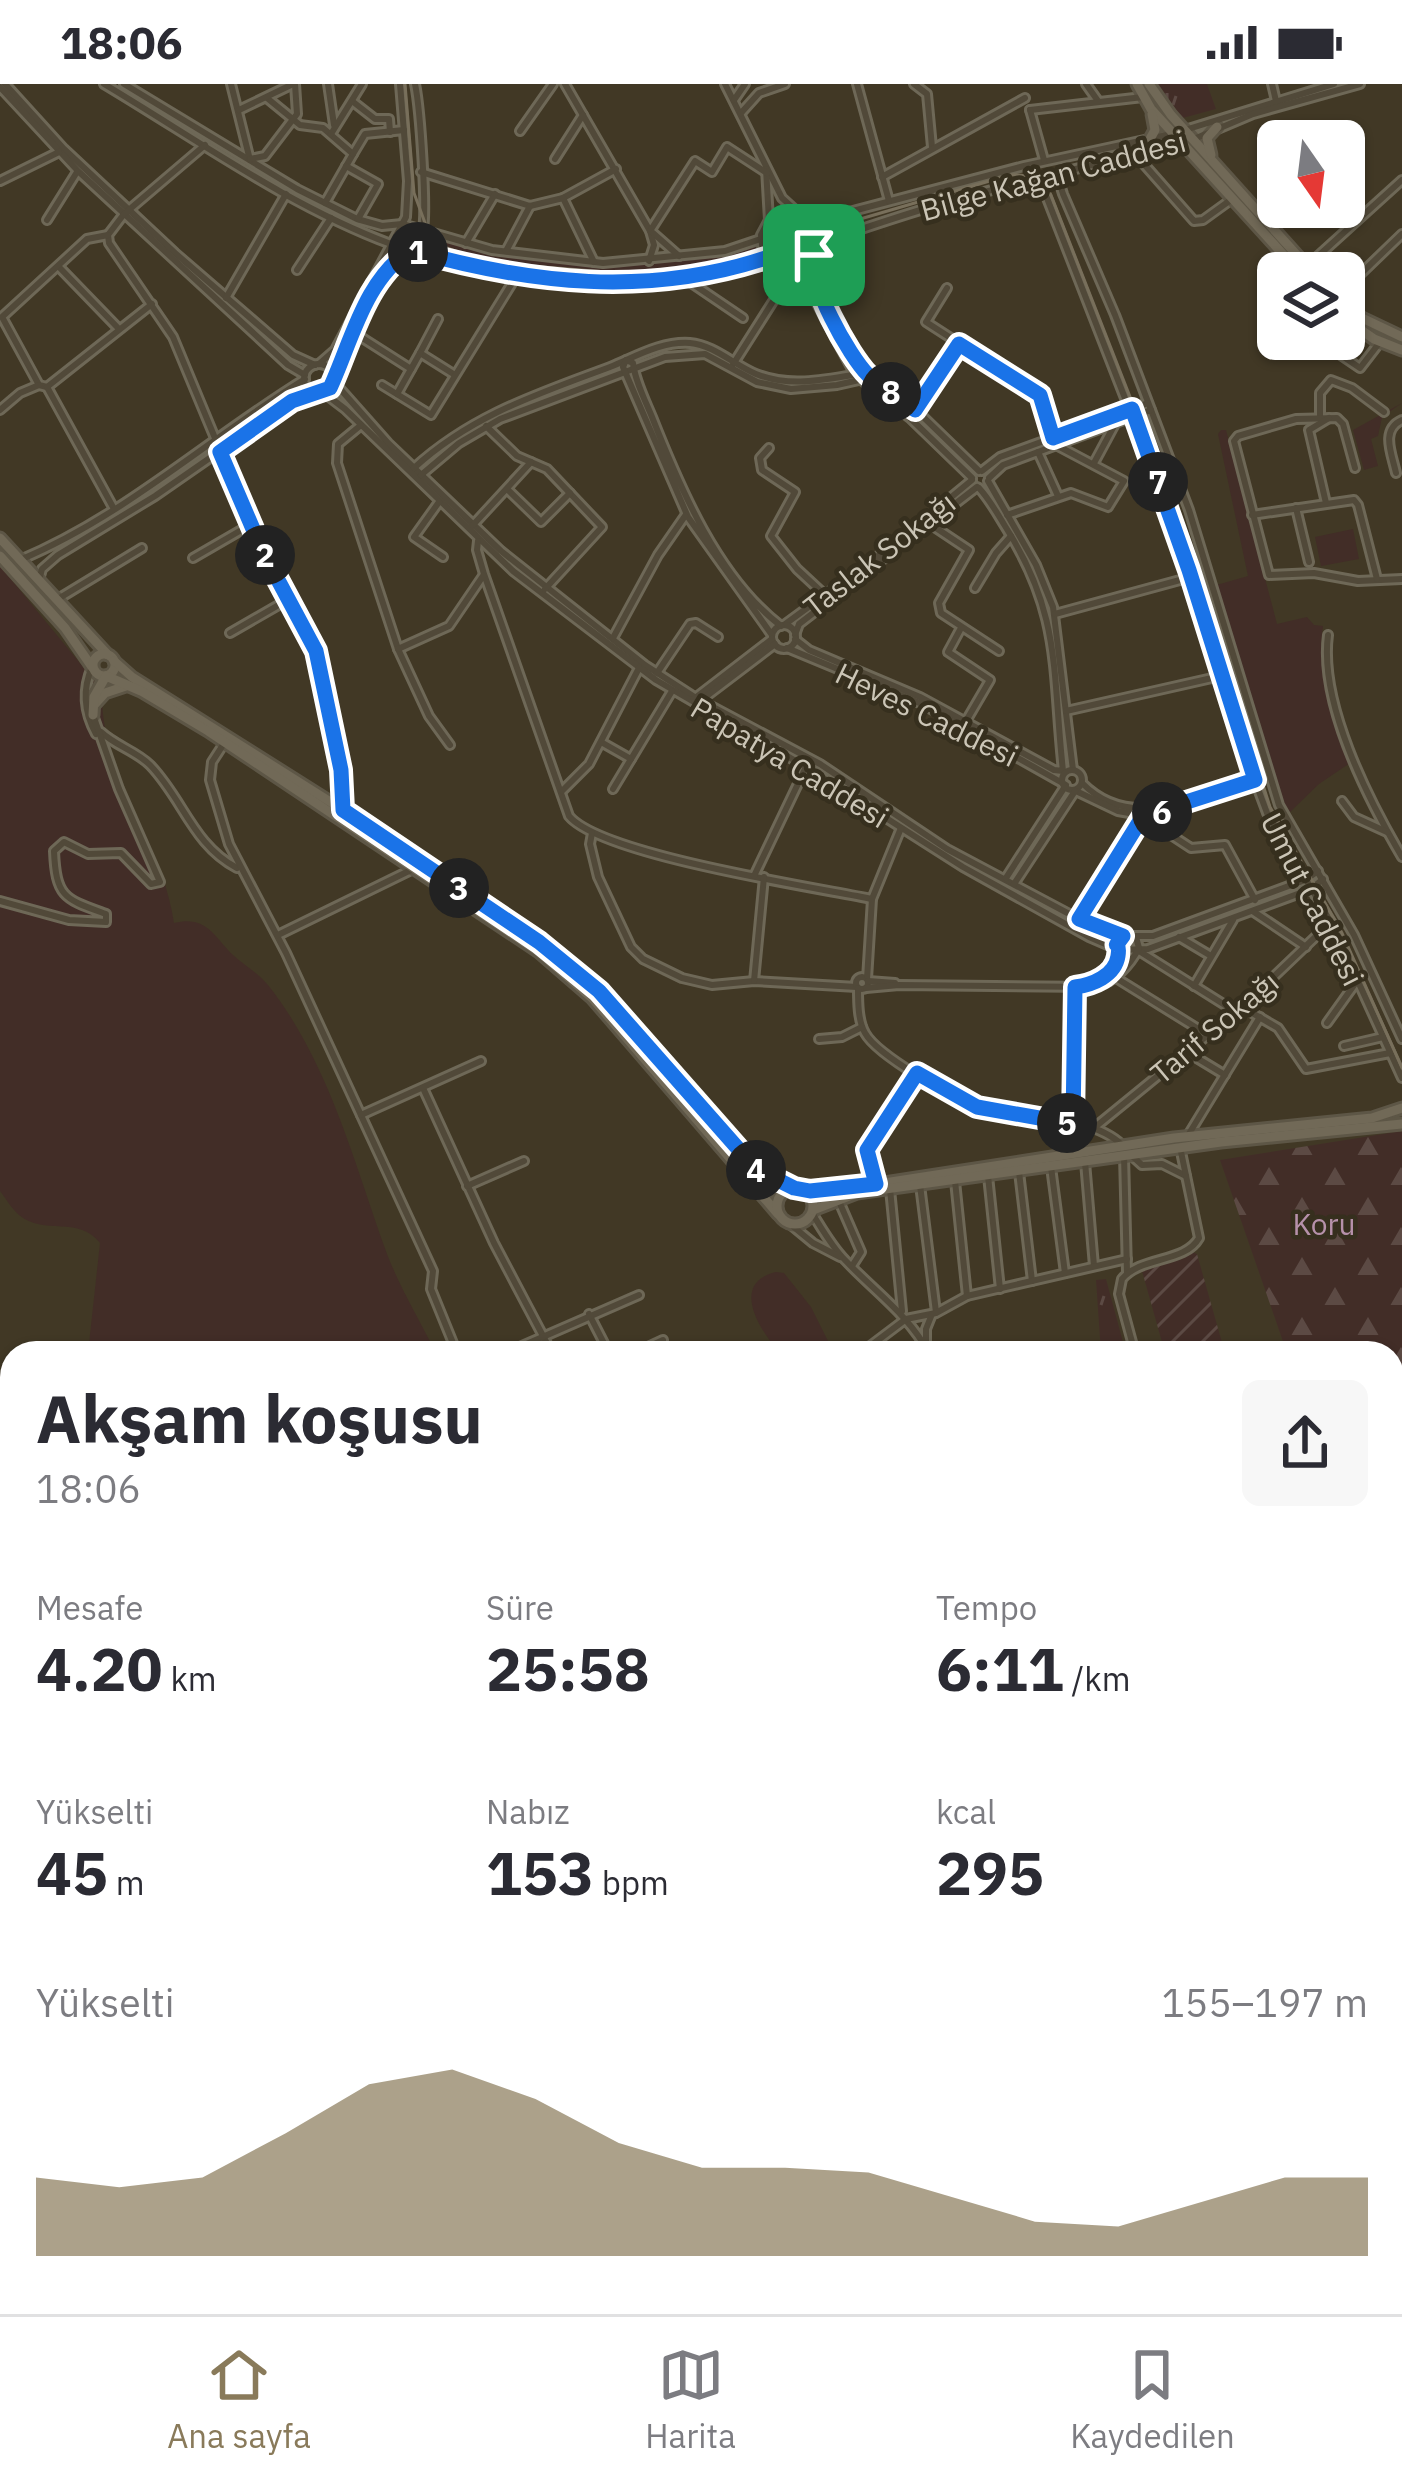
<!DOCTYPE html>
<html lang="tr">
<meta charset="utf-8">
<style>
:root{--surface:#fff;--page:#f7f7f7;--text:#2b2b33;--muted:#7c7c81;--line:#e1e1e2;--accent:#897a5a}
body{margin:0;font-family:"IBM Plex Sans",sans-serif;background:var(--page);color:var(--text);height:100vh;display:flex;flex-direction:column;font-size:45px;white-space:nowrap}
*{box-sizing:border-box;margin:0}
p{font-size:39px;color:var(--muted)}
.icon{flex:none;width:66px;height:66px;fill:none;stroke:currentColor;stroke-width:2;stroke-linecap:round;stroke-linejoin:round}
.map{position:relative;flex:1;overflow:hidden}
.details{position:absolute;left:0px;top:1257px;width:1404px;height:975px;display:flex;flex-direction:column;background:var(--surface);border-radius:36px 36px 0 0;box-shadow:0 3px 9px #0004}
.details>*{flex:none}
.needle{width:78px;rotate:166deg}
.tools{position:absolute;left:1257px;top:36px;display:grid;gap:24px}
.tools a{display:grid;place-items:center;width:108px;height:108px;border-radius:18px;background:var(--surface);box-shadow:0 3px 9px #0004;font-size:60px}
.pin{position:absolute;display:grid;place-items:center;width:102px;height:102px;color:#fff;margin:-51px;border-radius:24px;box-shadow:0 6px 18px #0006}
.km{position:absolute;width:60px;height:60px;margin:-30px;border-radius:50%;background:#222;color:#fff;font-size:33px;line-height:60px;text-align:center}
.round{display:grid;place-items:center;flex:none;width:126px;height:126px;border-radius:18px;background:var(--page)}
.head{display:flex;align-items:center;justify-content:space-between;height:204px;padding:0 36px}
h1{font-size:66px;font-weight:700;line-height:90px}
.stats{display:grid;grid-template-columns:repeat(3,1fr);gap:18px;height:204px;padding:12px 36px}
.stats div{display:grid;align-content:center}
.stats b{font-size:60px;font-weight:700}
.stats small{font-size:33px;font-weight:400}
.stats p{font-size:33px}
.chart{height:336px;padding:24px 36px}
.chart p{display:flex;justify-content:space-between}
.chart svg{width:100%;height:216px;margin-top:12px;fill:var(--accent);opacity:.7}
.status{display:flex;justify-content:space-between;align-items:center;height:84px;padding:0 60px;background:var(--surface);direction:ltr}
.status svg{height:33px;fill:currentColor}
.tabs{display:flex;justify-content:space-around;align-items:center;height:168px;border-top:3px solid var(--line);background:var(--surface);font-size:33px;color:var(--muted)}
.tabs a{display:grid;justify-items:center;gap:6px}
.tabs .current{color:var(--accent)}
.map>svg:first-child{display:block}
</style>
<div class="status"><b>18:06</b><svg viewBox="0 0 49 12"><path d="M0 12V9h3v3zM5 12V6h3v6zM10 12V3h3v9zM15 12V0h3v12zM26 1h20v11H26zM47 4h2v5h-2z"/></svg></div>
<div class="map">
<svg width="1402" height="2230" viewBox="0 0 1402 2230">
<defs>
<pattern id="forest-firs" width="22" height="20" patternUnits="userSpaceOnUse" patternTransform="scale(3)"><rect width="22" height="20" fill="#422d27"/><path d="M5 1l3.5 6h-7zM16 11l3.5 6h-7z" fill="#5c4a44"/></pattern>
<pattern id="park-tufts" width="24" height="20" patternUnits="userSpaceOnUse" patternTransform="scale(3)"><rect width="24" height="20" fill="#422d27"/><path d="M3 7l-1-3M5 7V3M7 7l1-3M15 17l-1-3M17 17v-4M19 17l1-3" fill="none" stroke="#5c4a44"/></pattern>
<pattern id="garden-furrows" width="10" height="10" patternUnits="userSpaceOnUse" patternTransform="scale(3)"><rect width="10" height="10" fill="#422d27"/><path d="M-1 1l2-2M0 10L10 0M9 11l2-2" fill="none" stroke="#5c4a44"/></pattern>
</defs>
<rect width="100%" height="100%" fill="#413825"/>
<g fill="#422d27">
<path d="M 428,153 C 536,182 647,194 755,160 L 760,174 C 632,208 550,197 423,170 Z"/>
<polygon points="1402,319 1382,333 1378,352 1371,355 1378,382 1364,386 1353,346"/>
<path d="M 1221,346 L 1226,346 L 1277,540 L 1307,533 L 1314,541 L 1323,542 C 1316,592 1334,632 1353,677 L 1319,700 L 1288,730 L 1213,502 L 1248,492 L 1218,350 Z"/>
<polygon points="1353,445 1359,475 1321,482 1315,453"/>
<path d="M 0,482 L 107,612 L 102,618 C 106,698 162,757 174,839 C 206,831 213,851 233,871 C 244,881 258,889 268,901 C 329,978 354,1079 387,1170 C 400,1204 420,1237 436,1269 L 88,1269 L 100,1159 C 78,1131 44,1152 19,1131 C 12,1125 6,1115 0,1107 Z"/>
<path d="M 776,1188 L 784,1189 L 811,1223 L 830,1261 L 814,1269 L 780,1269 C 760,1247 729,1199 776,1188 Z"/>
<polygon points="599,2220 796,2220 803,2230 606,2230"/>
</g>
<polygon fill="url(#forest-firs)" points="1402,1047 1402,1504 1392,1507 1392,1269 1287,1269 1220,1076"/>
<g fill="url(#park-tufts)">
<polygon points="1156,0 1207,0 1216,25 1179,35 1152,2"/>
<polygon points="1106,1195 1126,1269 1101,1269 1096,1196"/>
</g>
<polygon fill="url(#garden-furrows)" points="1192,1168 1197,1170 1223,1262 1195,1269 1165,1269 1142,1187"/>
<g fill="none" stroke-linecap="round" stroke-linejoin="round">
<g stroke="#6e6857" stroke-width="12">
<g id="minor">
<polyline points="5,0 64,65 175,169 293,271 315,281"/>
<path d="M 104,0 C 198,56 289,122 391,160 C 493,198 608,210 715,188 C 789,173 861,143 934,122 C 1015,98 1099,80 1181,59"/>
<polyline points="124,0 297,105 357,135 382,142 402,140 492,166 603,179 725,167 811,138 1024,82 1172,50"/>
<polyline points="231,0 250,76"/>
<polyline points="328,0 334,41"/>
<polyline points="565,0 650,147 654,161 649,177"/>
<polyline points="725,0 782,114 815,144 814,171 802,183 784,185 763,170 761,151 769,136 794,128"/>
<polyline points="857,0 889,117"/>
<polyline points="914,0 927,10 932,63"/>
<polyline points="1086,0 1098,17"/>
<polyline points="1272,0 1276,17"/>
<polyline points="0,3 78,87 288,281 305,291"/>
<polyline points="267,14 300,41 323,44 353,70 325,119"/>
<polyline points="734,16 745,0"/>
<polyline points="352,17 375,35 389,35 390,48"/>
<polyline points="239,26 293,0"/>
<polyline points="1030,26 1143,13"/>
<polyline points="1030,26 1044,76"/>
<polyline points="741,29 759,9 785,0"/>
<polyline points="1185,46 1334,0"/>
<polyline points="520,47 553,0"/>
<polyline points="331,50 362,0"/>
<polyline points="1194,55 1253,30 1360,0"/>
<polyline points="205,61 124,130 108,151 109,159 173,253 254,448 313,557 334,644 342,694 343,726"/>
<polyline points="353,70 365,50 404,46"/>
<polyline points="1135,70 1194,137 1203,136 1232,115"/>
<polyline points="250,75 265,72 297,30 295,0"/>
<polyline points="555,75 583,31"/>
<polyline points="346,82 378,100 358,135"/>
<polyline points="766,85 769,136"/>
<polyline points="1065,87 1060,100 1063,110 1115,231 1189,426 1279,721 1354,851 1402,955"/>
<polyline points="421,88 530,122 563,114 616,85"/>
<polyline points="882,93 1025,14"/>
<polyline points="1031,96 1045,109 1167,422 1241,659 1267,729 1331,838 1402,994"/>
<polyline points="0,97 59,68"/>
<polyline points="563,114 594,178"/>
<polyline points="47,136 77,88"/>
<polyline points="650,147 695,77 712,88 727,63 767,89"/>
<polyline points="653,149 679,172"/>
<polyline points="466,159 495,110"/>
<polyline points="506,167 530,122"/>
<polyline points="813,174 813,190 821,209 866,289 915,325 979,387"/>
<polyline points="1307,182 1402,96"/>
<polyline points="59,183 119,245"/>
<polyline points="297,186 331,134"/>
<polyline points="790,188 815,216 855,291 910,334 972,394"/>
<polyline points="684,194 743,234"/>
<polyline points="947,204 926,238 1039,311 1056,361 1124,397 1108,423 1071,409 1007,431"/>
<polyline points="1344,206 1402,150"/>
<polyline points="226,214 286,110"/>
<polyline points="438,235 420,269 455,291"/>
<polyline points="353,248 411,285"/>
<polyline points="1329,263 1360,284 1380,258"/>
<polyline points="319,280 335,266 406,133 408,97 400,0"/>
<circle cx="319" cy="295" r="15"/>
<polyline points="732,282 791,189"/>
<path d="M 334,294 C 345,259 363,223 383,192 C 394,176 415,168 422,151 C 428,132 420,24 415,0"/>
<polyline points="334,298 388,359 501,467 645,581 696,614 820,680 947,765 1090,841 1123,852 1153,852 1305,796 1318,787"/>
<polyline points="382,301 431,331 517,191"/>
<polyline points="47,303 39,301 2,233 87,155 108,151"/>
<polyline points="324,309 345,325 513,487 656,596 806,683 963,783 1089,853 1119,866 1148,865 1311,805 1323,795"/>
<polyline points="397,310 420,269"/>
<polyline points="915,325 959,259"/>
<polyline points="0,326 20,309 39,301"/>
<polyline points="1320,334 1320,309 1331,296 1352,304 1384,328"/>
<polyline points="361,341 338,360 337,379 398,565 429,632 450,661"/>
<polyline points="486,342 517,372 547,385 602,443 545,505"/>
<polyline points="769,364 760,374 762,386 795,408 771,452 797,485 826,512"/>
<polyline points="1038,368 1058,412"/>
<polyline points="1094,379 1115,340"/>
<path d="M 414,384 C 472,331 538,310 610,283 C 635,273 661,257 690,259 C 714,261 734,281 756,290 C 793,305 829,294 866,289"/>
<polyline points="1355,384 1343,340 1337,334 1296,335 1238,352 1234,357 1269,491 1314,489 1358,497 1402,495"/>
<polyline points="982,387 1000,373 1148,319"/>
<path d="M 1396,389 C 1392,370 1380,346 1402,336"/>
<polyline points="421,391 459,359 500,335 665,273 705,270 757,298 791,305 837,301 859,296 866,289"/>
<polyline points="989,394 1003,381 1151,326"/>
<polyline points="988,397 1036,481 1053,523 1073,686"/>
<polyline points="507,405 541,438 570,409"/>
<polyline points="439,418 414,453 443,473"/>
<polyline points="1326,419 1309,346 1329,334"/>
<polyline points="1296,424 1309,478"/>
<polyline points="114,425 47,303 152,220"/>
<polyline points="1252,431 1354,416 1358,421 1377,495"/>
<polyline points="930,440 969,466 939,519 941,529 999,567"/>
<polyline points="473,441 531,378"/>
<path d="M 478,457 L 477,466 L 484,490 L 569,732 C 601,771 813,803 872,815"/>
<polyline points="193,474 250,441"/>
<path d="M 20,476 C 125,432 209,354 305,295"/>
<polyline points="39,496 42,485 58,471 155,412 292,317 316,309"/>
<polyline points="975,504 996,469 1011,452"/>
<polyline points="58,515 142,464"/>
<polyline points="1055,530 1191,493"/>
<polyline points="784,541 897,458 972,396"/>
<circle cx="784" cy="553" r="12"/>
<polyline points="961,544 948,568 990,596 966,637"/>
<polyline points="230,549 289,515"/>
<path d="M 772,551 L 688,433 L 623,283 L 626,276 L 633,279 C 635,297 645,316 652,333 C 680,404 718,494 781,542"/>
<polyline points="795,551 799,540 977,403"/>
<path d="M 1328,551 C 1319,619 1368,715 1402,773"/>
<polyline points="613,554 658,471 685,432"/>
<path d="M 795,555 L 809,566 L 920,613 L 1054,686 L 1063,687 C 1052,588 1062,531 1005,442 C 997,429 990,416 979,404"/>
<polyline points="787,564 922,620 1066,701 1006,794"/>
<polyline points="398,565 449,542 483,492"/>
<path d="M 92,583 C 82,606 84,628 96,650"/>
<polyline points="657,589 690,540 696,539 718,553"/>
<polyline points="694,615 772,555"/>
<polyline points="700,617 775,560"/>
<polyline points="1066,627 1221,592"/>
<path d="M 101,648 C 116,662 136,667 150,681 C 183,715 193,761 237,784"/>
<polyline points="601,658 631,675"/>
<polyline points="223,661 212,678 210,696 229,760 286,869 433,1187 431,1205 457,1269"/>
<circle cx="1072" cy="696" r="10"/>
<path d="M 1082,699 C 1132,750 1198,712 1252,689"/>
<polyline points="613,705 672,607"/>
<polyline points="562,707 589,680 639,584"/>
<polyline points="1076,707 1118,727 1146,732 1253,696"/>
<polyline points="1342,717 1354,733 1387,748"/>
<polyline points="1149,732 1156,741 1191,764 1225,761 1255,816"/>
<polyline points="592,749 590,760 598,793 631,863 643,875 682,894 712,901 754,897 857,903"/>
<polyline points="754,792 806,683"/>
<polyline points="1014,800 1075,707"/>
<path d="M 0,817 L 69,836 L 106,838 L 106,830 C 65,815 56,814 54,767 L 64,758 L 88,770 L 121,769 L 151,800 L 160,798 L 119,705 L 93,631"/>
<polyline points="1254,828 1306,863"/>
<polyline points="1079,835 1143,732"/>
<polyline points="278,851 413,785"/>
<polyline points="1179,853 1211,872"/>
<polyline points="1139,867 1236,928"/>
<polyline points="1108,889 1208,951"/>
<circle cx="862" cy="899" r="6"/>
<polyline points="867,895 872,815 901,744"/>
<polyline points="754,897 764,793"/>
<polyline points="868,897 895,899"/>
<path d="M 1087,902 C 1107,893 1120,882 1117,860 L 1123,852"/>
<polyline points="1194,902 1233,836"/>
<path d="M 858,904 C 858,918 858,937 865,949 C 877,971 956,1017 981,1023 C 1021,1034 1092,1031 1122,1061"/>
<path d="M 866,904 L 899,901 L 1096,903 C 1115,898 1130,881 1139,864 L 1136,853"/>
<polyline points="1242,923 1278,944 1306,985 1390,969"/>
<polyline points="1327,939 1357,897"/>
<polyline points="819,955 842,953 862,943"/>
<polyline points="1344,962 1383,953"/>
<polyline points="1187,968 1225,991"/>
<polyline points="423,1004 494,1159 552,1269"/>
<polyline points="361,1031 481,977"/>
<polyline points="1073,1040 1075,903"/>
<polyline points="1094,1044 1242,923 1331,838"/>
<polyline points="1187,1053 1260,933"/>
<polyline points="1124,1071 1127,1188"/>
<polyline points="1131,1071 1142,1081 1162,1080 1186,1092"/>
<polyline points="1085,1078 1094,1182"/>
<polyline points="1051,1083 1065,1189"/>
<polyline points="1019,1088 1032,1197"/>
<polyline points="988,1092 1000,1205"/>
<polyline points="955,1097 967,1212"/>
<polyline points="876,1100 867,1066 917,989"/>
<polyline points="920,1101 936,1228"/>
<polyline points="467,1102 524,1077"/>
<polyline points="890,1105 902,1227"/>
<polyline points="838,1115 861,1168 852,1182"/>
<path d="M 812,1129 C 822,1145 832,1163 845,1176 C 875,1208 908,1230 929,1269"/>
<polyline points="790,1140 813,1159 840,1173"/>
<polyline points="589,1230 609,1269"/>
<polyline points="506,1269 639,1211"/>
<polyline points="635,1269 663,1256"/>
<polyline points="861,1269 906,1235 936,1229 967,1212 1127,1175"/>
<polyline points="918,1269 926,1263 926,1245 932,1230"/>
<path d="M 1135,1269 L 1119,1210 L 1122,1195 C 1141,1172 1185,1179 1199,1154 L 1180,1063"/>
<polyline points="0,1308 12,1318"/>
<polyline points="0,1415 12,1412"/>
<polyline points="0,1495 12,1492"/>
<polyline points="0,1552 12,1547"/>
<polyline points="1392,1700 1402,1702"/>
<polyline points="1392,1746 1402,1742"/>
<polyline points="1392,1794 1402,1789"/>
<polyline points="0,1820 12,1817"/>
<polyline points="1392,1836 1402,1832"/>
<polyline points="1392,1881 1402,1876"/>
<polyline points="0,1903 12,1936"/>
<polyline points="1392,1905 1402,1900"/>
<polyline points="1392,1964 1402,1961"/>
<polyline points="1392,1984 1402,2005"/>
<polyline points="1392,2027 1402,2023"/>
<polyline points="0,2058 12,2055"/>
<polyline points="0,2104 12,2119"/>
<polyline points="1392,2107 1402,2134"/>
<polyline points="0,2149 12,2140"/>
<polyline points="1392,2158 1402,2151"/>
<polyline points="1392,2210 1402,2198"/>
<polyline points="89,2220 97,2230"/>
<polyline points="606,2220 613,2230"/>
<polyline points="747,2220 751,2230"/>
<polyline points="951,2220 952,2230"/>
<polyline points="1066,2220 1071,2230"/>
<polyline points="1172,2220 1179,2230"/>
<polyline points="1316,2220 1320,2230"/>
<polyline points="245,2225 260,2220"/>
<polyline points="168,2227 169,2230"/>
<polyline points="133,2230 154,2223"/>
<polyline points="1248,2230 1248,2220"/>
<polyline points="1377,2230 1385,2220"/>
</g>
</g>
<g stroke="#5d5646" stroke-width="15">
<g id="major">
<polyline points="1137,0 1151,25 1300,189"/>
<polyline points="1149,0 1171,31 1313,189"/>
<polyline points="1150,55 1155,46 1152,30"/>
<polyline points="1211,71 1207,54 1217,43"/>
<polyline points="1344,219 1362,234 1402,253"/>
<polyline points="1344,234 1374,255 1402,266"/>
<polyline points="0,454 108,571"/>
<polyline points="0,472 65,544 92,583"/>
<circle cx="104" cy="581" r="11"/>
<polyline points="114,577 132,593 332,719 539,858 599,907 748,1079 794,1104"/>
<polyline points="95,620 105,609 126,602"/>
<polyline points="93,631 94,613 106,592 141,607 208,647 539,868 592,914 778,1130"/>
<circle cx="795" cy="1122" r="18"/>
<polyline points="799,1104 839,1106 1174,1054 1372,1034 1402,1024"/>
<polyline points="813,1126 857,1109 1221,1058 1402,1040"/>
</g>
</g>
<use href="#minor" stroke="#514939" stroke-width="6"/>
<use href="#major" stroke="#716957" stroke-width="9"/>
<path stroke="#786f5b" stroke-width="3" d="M 405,0 L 414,109 L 428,147 L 447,164 L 472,173 L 519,181 L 631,190 L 726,178 L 816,148 L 1010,91 C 1029,90 1041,94 1051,111 L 1181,443 L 1270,723 L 1342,849 L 1402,984"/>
</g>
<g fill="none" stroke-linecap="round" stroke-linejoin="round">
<g stroke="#fff" stroke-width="24">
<path id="route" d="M 411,166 C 530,200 647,213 766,174 L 776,183 L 793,185 L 814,171 C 807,197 849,272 868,291 C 882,304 900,314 915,326 L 959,260 L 1040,311 L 1053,354 L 1132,325 L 1189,486 L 1255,696 L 1143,732 L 1079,835 L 1123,852 C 1110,870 1121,851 1118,872 C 1115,892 1092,901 1075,903 L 1073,1040 L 977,1023 L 917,989 L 867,1066 L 876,1100 L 810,1107 L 794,1104 L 756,1085 L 599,907 L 539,858 L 343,726 L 341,686 L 316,567 L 262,466 L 220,368 L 292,317 L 330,304 C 351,259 365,194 411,166 Z"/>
</g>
<use href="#route" stroke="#1a73e8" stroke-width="15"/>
</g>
<g text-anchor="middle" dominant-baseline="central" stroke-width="9" stroke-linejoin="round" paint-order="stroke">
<g font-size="30" fill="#cbc5b6" stroke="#362f1e">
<text transform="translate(1053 91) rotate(-15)">Bilge Kağan Caddesi</text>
<text transform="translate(879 470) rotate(-38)">Taslak Sokağı</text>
<text transform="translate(927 630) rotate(26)">Heves Caddesi</text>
<text transform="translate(790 678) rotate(31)">Papatya Caddesi</text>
<text transform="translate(1313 815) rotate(63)">Umut Caddesi</text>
<text transform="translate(1214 943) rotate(-40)">Tarif Sokağı</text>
</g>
<g font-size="30" fill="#b691aa" stroke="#362f1e">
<text x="1324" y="1139">Koru</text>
</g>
</g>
</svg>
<div class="tools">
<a><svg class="needle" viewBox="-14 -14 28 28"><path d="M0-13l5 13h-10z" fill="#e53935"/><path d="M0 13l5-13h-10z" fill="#7c7c81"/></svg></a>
<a><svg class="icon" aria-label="layers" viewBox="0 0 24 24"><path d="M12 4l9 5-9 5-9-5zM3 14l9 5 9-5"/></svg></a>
</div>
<div class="pin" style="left:814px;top:171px;background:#1e9e55"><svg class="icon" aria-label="arrive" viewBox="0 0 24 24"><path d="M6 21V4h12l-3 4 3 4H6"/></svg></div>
<b class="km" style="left:418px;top:168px">1</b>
<b class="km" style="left:265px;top:471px">2</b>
<b class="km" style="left:459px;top:804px">3</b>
<b class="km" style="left:756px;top:1086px">4</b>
<b class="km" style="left:1067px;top:1039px">5</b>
<b class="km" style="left:1162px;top:728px">6</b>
<b class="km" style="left:1158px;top:398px">7</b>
<b class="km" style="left:891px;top:308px">8</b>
<section class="details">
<div class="head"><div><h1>Akşam koşusu</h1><p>18:06</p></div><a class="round"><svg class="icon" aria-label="share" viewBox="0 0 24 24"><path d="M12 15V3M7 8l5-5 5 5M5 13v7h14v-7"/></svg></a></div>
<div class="stats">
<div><p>Mesafe</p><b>4.20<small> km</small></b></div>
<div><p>Süre</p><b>25:58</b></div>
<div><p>Tempo</p><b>6:11<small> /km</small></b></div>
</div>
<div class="stats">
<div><p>Yükselti</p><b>45<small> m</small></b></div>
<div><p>Nabız</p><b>153<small> bpm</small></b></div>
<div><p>kcal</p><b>295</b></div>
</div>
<div class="chart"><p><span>Yükselti</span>155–197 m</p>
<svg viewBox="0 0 160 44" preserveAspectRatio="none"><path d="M0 44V28L10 30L20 28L30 19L40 9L50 6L60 12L70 21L80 26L90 26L100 27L110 32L120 37L130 38L140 33L150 28L160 28V44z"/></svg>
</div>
</section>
</div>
<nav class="tabs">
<a class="current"><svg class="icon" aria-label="home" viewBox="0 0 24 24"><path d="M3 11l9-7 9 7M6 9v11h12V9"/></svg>Ana sayfa</a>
<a><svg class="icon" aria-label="map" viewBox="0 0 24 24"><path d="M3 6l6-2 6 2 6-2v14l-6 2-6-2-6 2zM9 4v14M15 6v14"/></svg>Harita</a>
<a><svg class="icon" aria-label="saved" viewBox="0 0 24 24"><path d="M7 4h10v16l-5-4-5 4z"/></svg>Kaydedilen</a>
</nav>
